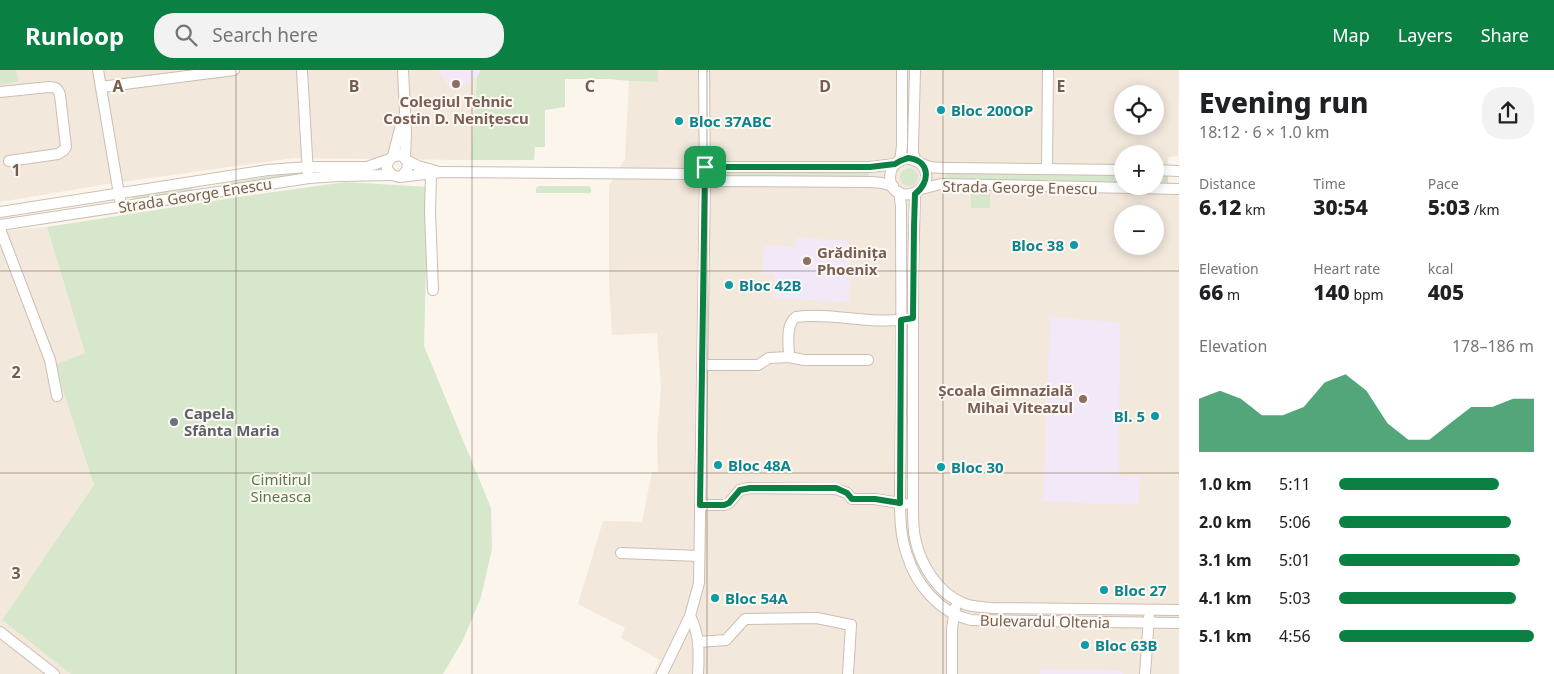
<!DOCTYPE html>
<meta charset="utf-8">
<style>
:root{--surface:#fff;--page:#f2f2f2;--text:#202124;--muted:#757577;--accent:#0b8043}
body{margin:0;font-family:"Noto Sans",sans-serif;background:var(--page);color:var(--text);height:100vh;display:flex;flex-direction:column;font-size:19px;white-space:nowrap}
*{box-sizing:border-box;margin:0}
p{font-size:16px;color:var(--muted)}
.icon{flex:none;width:28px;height:28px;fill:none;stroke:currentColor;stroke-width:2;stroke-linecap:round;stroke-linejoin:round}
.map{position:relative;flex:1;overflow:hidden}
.details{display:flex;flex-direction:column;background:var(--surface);width:375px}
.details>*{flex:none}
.controls{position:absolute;left:1114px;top:15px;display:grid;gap:10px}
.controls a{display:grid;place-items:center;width:50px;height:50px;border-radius:50%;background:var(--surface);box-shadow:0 2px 12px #0003;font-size:25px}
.pin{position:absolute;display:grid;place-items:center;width:42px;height:42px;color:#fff;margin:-21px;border-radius:10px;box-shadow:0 2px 8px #0006}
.round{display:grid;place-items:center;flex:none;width:52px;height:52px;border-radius:20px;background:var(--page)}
.head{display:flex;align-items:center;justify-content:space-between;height:85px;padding:0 20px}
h1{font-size:28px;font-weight:800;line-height:38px}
.figures{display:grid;grid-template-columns:repeat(3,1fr);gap:8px;height:85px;padding:5px 20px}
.figures div{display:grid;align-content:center}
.figures b{font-size:21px;font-weight:800}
.figures small{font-size:14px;font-weight:400}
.figures p{font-size:14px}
.chart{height:140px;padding:10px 20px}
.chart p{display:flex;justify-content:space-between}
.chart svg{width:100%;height:90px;margin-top:5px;fill:var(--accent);opacity:.7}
ul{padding:0 20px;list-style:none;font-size:16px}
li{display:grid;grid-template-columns:80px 60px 1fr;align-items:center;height:38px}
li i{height:12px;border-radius:6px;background:var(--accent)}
header{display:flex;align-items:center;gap:30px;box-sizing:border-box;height:70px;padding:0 25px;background:var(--accent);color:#fff}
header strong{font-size:24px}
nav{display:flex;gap:28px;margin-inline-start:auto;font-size:18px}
.search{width:350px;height:45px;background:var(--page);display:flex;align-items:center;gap:12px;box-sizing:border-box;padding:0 18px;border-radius:20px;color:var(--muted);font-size:19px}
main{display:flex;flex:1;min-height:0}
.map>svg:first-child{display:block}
</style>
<header>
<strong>Runloop</strong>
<div class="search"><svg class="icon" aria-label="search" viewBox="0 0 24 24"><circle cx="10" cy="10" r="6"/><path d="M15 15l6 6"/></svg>Search here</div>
<nav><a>Map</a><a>Layers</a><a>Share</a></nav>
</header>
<main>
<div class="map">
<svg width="1179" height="604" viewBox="0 0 1179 604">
<rect width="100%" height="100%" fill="#fbf5ec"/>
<g fill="#f2e8db" fill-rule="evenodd">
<polygon points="0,0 438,0 452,21 477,7 471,90 294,88 107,114 0,132"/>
<path d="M 657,0 L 1179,0 L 1178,86 L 1168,87 L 1167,121 L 1179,122 L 1179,604 L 653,604 L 660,590 L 621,568 L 625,558 L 578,534 L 603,451 L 642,452 L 652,402 L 658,402 L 657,368 L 661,318 L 657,263 L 612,265 L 609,212 L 609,116 L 625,89 L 629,11 L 657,12 ZM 1122,24 L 1155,24 L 1155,56 L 1122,56 ZM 1122,84 L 1155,84 L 1155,116 L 1122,116 ZM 1122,144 L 1155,144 L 1155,176 L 1122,176 Z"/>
<polygon points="47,157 85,283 56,295 94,415 2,550 71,604 0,604 0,161"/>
</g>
<g fill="#f2e8f7">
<polygon points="438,0 481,0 477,7 452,21"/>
<polygon points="796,168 844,170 848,172 851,177 849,232 773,228 774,204 762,204 764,176 796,177"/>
<polygon points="1050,247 1120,252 1119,406 1140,407 1138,435 1043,432"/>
<polygon points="1040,599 1123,601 1123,604 1040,604"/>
</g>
<g fill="#d6e7cb">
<polygon points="0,0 16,0 19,11 0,15"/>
<polygon points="481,0 657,0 658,12 629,11 610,9 565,9 565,37 545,40 545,77 535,77 534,90 471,90 477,7"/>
<polygon points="724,98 869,99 869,111 724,109"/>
<circle cx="909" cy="107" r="9"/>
<polygon points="945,100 1122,103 1122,115 945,111"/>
<polygon points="295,102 297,104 295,106 222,117 221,116 222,114"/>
<polygon points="1155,103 1168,103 1168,116 1155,115"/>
<polygon points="346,112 428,117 424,276 491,438 492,479 481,527 463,570 443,604 71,604 2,550 94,415 55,295 85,283 47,157 245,126"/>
<polygon points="539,116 588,116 591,118 591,123 536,123 536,118"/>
<polygon points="190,117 194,120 192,122 135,130 132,128 134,126"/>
<rect x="971" y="124" width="19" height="14"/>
</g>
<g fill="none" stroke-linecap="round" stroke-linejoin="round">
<g stroke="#ccbeb3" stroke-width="12">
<g id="minor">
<polyline points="98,0 120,130"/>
<polyline points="302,0 308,104"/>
<polyline points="403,0 406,63 405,88"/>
<polyline points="915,0 913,76 913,84 916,90"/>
<polyline points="101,17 234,0"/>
<path d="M 0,22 L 49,17 C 55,17 58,18 60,25 L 66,77 L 64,80 L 58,84 L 9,91"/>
<polyline points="393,86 402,51"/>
<polyline points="406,90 418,96 436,101"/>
<polyline points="900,91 902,76 902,0"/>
<path d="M 920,93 C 944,119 893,140 890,109 C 890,103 891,98 895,94 C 907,82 918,94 931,97 C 937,98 944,98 951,98 L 1122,100"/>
<polyline points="1047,98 1048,0"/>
<polyline points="700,100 705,97 870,97 895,94"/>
<polyline points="1155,100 1179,101"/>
<polyline points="431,104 430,142 433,220"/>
<path d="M 402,106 L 407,100 L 408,93 L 403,86 C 394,84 386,89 387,99 L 392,105 L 399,107 L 442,102 L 694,104 L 705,111 L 871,112 L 882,113 L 893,116"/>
<polyline points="921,119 941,114 1179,119"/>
<path d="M 899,122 L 901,136 C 901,203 902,270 901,338 C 901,367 900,396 900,425 C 900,445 900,466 907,485 C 916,515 940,543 971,550 L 1179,553"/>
<path d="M 915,124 L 913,205 L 913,437 C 913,447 913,458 915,468 C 920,494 938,524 965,534 C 973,537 983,537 992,538 L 1179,540"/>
<polyline points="0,142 268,100 308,97 367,97 390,89"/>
<polyline points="0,155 309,108 338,106 392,105"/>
<polyline points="0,159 50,290 57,326"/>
<path d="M 789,287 C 789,275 785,255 796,247 C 832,242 870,255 906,249"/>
<polyline points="702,295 758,295 769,288 789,287 804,290 868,290"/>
<polyline points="700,435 724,435 729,433 740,420 750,418 836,419 847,423 852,429 875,429 905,434"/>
<polyline points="621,483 699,486"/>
<path d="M 690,546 C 700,565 699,583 698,604"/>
<polyline points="0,562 54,604"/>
<polyline points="699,572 726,570 745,549 817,548 851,555 848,604"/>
<polyline points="662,604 690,546 699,513 705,111 704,0"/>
<polyline points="952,604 952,559 955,538"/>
<polyline points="1145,604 1149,547"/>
</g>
</g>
<use href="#minor" stroke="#fff" stroke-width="10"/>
</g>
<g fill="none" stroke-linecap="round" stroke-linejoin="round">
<g stroke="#fff" stroke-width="10">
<path id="route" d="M 908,88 C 930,90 931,112 915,124 L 914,157 L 913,248 L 901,250 L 900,433 L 875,429 L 852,429 L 847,423 L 836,418 L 750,418 L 740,420 L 729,433 L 724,435 L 700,435 L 705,97 L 870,97 L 895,94 L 900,91 Z"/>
</g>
<use href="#route" stroke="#0b8043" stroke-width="6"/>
</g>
<path fill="none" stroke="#745e51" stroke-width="1" stroke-opacity="0.55" d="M 236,0 L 236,604M 472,0 L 472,604M 707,0 L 707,604M 943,0 L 943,604M 0,201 L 1179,201M 0,403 L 1179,403"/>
<g fill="#8d6e63" stroke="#fdf9f2" stroke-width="2">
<circle cx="456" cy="14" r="5"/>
<circle cx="807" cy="191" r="5"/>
<circle cx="1083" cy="329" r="5"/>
</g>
<g fill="#0f9aa8" stroke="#fdf9f2" stroke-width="2">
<circle cx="941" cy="40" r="5"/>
<circle cx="679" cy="51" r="5"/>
<circle cx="1074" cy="175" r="5"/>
<circle cx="729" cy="215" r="5"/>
<circle cx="1155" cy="346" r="5"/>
<circle cx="718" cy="395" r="5"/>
<circle cx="941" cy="397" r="5"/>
<circle cx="1104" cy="520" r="5"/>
<circle cx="715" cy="528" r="5"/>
<circle cx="1085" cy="575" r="5"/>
</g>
<circle fill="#6b7280" stroke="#fdf9f2" stroke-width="2" cx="174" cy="352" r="5"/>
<g text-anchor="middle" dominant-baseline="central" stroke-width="4" stroke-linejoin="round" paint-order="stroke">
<g font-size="15" font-weight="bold" fill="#785e54" stroke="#fdf9f2">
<text x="456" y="31">Colegiul Tehnic<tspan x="456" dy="17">Costin D. Nenițescu</tspan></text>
<text x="817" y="182" text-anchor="start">Grădinița<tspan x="817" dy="17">Phoenix</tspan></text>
<text x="1073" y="320" text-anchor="end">Școala Gimnazială<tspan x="1073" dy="17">Mihai Viteazul</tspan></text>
</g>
<g font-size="15" font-weight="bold" fill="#0d838f" stroke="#fdf9f2" text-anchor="start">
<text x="951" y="40">Bloc 200OP</text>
<text x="689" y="51">Bloc 37ABC</text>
<text x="1064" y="175" text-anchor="end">Bloc 38</text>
<text x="739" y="215">Bloc 42B</text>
<text x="1145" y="346" text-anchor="end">Bl. 5</text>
<text x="728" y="395">Bloc 48A</text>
<text x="951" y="397">Bloc 30</text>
<text x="1114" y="520">Bloc 27</text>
<text x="725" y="528">Bloc 54A</text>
<text x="1095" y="575">Bloc 63B</text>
</g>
<g font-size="15" fill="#745e51" stroke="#fdf9f2">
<text transform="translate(1020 117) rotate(1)">Strada George Enescu</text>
<text transform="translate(195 125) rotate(-9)">Strada George Enescu</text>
<text transform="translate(1045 551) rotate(1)">Bulevardul Oltenia</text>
</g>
<g font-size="15" font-weight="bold" fill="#5b616d" stroke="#fdf9f2" text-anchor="start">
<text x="184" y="343">Capela<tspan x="184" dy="17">Sfânta Maria</tspan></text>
</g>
<g font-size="15" fill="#56784b" stroke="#fdf9f2">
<text x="281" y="409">Cimitirul<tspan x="281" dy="17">Sineasca</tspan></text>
</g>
</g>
<g font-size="16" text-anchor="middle" font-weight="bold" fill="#745e51" stroke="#fdf9f2" stroke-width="4" stroke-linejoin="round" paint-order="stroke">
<text x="118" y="22">A</text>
<text x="354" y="22">B</text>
<text x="590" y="22">C</text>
<text x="825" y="22">D</text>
<text x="1061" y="22">E</text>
<text x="16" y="106">1</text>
<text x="16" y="308">2</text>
<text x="16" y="509">3</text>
</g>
</svg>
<div class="controls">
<a><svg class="icon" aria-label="locate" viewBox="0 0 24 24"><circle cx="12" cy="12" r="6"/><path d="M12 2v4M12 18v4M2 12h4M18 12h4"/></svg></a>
<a>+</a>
<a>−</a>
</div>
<div class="pin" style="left:705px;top:97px;background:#1e9e55"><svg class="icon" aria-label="arrive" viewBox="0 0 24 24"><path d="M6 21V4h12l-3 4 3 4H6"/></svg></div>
</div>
<section class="details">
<div class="head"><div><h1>Evening run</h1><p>18:12 · 6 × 1.0 km</p></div><a class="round"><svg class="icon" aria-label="share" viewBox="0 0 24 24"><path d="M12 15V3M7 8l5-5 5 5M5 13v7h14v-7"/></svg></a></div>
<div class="figures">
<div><p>Distance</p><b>6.12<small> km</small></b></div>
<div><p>Time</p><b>30:54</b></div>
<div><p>Pace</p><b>5:03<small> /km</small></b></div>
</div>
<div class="figures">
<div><p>Elevation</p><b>66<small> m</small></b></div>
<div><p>Heart rate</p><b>140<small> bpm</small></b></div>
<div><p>kcal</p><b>405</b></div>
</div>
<div class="chart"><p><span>Elevation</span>178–186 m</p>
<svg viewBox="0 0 160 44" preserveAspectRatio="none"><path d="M0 44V18L10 14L20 18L30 26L40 26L50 22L60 10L70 6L80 14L90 30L100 38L110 38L120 30L130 22L140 22L150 18L160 18V44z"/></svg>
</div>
<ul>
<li><b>1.0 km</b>5:11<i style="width:82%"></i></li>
<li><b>2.0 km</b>5:06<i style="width:88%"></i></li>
<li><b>3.1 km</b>5:01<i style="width:93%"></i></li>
<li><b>4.1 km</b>5:03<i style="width:91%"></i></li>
<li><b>5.1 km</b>4:56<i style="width:100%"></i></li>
</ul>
</section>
</main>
